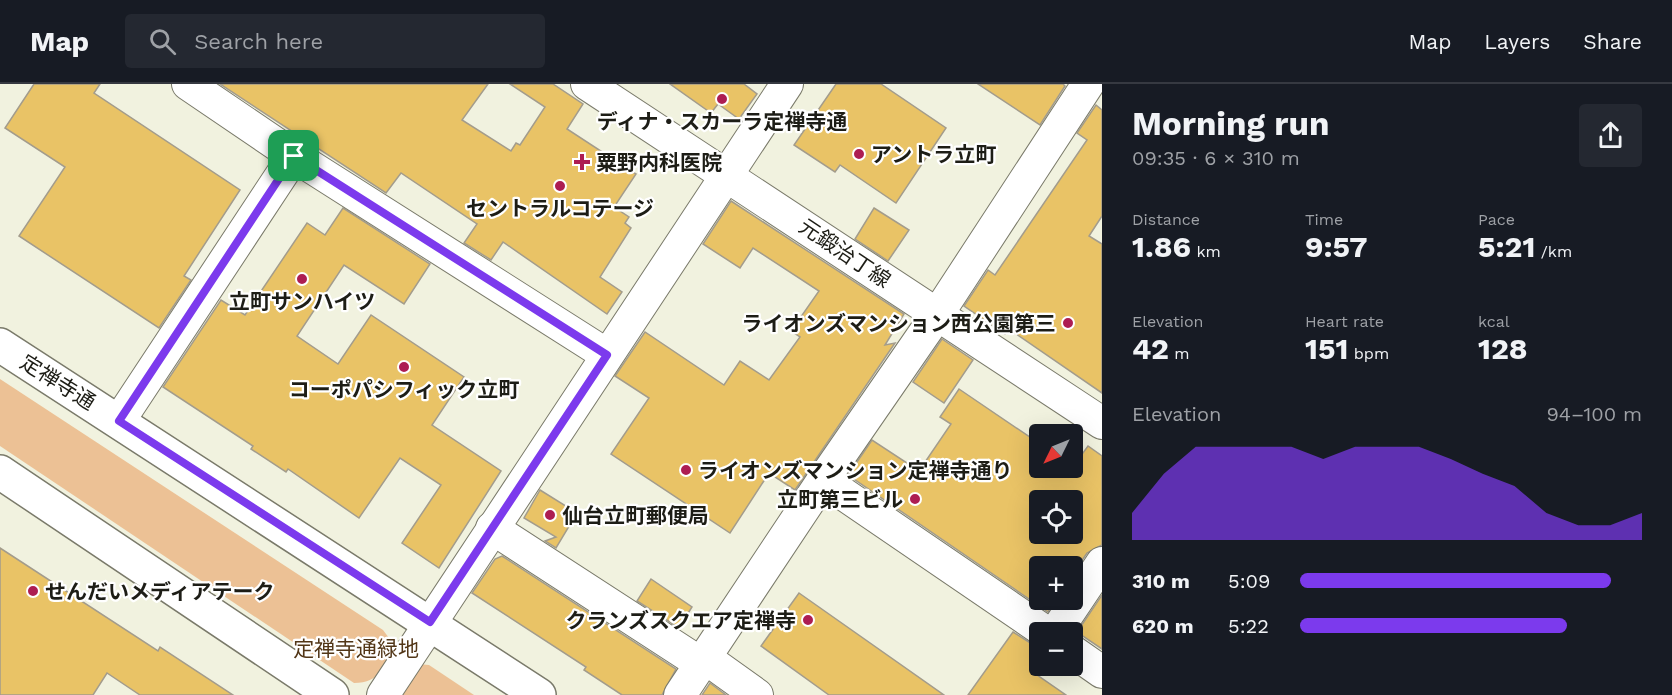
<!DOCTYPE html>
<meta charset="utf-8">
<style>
:root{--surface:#171b24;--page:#242831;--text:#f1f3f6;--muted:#9ea1a6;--line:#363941;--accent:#7c3aed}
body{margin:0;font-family:"Work Sans","Noto Sans JP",sans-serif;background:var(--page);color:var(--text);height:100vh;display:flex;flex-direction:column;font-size:22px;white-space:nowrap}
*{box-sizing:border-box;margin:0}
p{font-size:20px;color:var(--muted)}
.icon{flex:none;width:33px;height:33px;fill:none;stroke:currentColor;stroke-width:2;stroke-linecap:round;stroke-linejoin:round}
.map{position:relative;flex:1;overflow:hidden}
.details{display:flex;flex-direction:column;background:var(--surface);width:570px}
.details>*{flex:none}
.needle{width:39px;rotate:227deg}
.buttons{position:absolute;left:1029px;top:340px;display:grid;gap:12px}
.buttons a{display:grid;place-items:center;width:54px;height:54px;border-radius:6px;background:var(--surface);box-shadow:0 6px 24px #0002;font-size:30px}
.pin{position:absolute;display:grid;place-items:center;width:51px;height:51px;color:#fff;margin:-26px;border-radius:12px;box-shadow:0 3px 9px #0006}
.round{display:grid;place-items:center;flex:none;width:63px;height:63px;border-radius:6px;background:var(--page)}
.summary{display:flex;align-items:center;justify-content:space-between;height:102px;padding:0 30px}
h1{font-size:33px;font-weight:700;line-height:45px}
.stats{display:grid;grid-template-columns:repeat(3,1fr);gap:9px;height:102px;padding:6px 30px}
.stats div{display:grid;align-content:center}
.stats b{font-size:30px;font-weight:700}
.stats small{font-size:16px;font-weight:400}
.stats p{font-size:16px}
.chart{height:168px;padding:12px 30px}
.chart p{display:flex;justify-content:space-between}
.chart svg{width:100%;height:108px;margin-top:6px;fill:var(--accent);opacity:.7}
ul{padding:0 30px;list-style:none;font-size:20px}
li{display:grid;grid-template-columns:96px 72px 1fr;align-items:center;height:45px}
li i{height:15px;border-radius:8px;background:var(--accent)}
header{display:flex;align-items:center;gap:36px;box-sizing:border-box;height:84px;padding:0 30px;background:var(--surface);border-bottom:2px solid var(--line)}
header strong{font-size:28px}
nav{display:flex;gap:33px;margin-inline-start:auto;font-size:21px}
.search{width:420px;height:54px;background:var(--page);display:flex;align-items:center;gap:15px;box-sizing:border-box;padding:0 21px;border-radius:6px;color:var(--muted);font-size:22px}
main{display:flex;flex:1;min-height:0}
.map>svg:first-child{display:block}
</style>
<header>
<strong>Map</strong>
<div class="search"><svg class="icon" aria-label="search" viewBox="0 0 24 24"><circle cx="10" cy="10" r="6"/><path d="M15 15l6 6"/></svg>Search here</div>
<nav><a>Map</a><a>Layers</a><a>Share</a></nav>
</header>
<main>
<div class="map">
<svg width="1102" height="611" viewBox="0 0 1102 611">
<rect width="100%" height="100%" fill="#f1f2df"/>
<g fill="#ecc195">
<path d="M 0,295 L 383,546 L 392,558 C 391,581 379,599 354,599 L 0,362 Z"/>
<polygon points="418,580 429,581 474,611 394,611"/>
</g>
<g fill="#e9c366" stroke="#a39c8c" stroke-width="1.5" fill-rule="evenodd">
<polygon points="34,0 100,0 94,9 240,106 184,192 191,196 159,244 19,152 65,83 5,44"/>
<polygon points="220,0 488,0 462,36 511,67 516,59 520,61 545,23 510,0 553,0 583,20 567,45 636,90 614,123 629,133 625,139 631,144 600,193 622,208 607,230 503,158 491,176 464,159 477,140 401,89 386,109"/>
<polygon points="670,0 744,0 757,10 739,35 718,20 711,29"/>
<polygon points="836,0 881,0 946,44 896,119 840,81 835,88 794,61"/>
<polygon points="978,0 1063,0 1065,2 1040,41"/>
<polygon points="1096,21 1102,26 1102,132 1089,152 1102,160 1102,309 1009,245 1005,250 964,222 988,186 995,191 1087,56 1077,49"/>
<polygon points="731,117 904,230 885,261 895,259 795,406 769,389 730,449 611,370 649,314 615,292 645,248 724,301 740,277 769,296 800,253 791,247 819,207 753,164 740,184 703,160"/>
<polygon points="343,124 430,180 404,220 344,181 297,252 338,280 371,231 464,293 432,341 501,387 439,484 402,459 441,401 400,374 359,434 288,385 286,388 251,365 253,362 163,303 221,216 245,231 307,139 325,151"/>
<polygon points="874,124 909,146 888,177 855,155"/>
<polygon points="942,255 973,276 944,319 913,298"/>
<path d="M 959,305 L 1040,360 L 1040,384 L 1072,384 L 1088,362 L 1102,372 L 1102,461 L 1087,469 L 1072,491 L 1072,483 L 1040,483 L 1040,516 L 1055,516 L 1048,528 L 848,391 L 872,356 L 919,387 L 951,340 L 940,333 ZM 1040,417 L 1072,417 L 1072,450 L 1040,450 Z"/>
<polygon points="540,406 577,429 556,464 545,457 556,453 524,434"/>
<polygon points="0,464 158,567 160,563 233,611 140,611 107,589 93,611 0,611"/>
<polygon points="502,472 676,585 662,611 622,611 584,586 586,583 472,509 495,475"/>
<polygon points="651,495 692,523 679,544 637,517"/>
<polygon points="799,509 944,611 829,611 761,562"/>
<polygon points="1102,511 1102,565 1077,548"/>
<polygon points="1013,548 1040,565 1040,572 1030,586 1066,611 968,611"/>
<polygon points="710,599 726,611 702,611"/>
</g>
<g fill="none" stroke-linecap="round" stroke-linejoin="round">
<g stroke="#7a7a6a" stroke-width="34">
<g id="street">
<polyline points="188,0 294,72 607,271"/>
<polyline points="587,0 1102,339"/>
<polyline points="119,337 294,72"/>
<polyline points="823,396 1047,549"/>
<polyline points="492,444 700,579"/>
<polyline points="1055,549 1102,479"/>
<polyline points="1072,567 1102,588"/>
<polyline points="704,573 757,611"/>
<polyline points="383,611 787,0"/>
<polyline points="680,611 823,396 937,231 1088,0"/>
</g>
</g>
<g stroke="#7a7a6a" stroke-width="36">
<g id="secondary">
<polyline points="0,261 539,611"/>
<polyline points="0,388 332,611"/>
</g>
</g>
<use href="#street" stroke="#fff" stroke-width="32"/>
<use href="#secondary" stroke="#fff" stroke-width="33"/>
</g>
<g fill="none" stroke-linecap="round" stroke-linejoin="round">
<g stroke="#fff" stroke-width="12">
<polygon id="route" points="294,72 607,271 430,538 119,337"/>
</g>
<use href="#route" stroke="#7c3aed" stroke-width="8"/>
</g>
<g fill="#ad1d52" stroke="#fff" stroke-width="2">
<circle cx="722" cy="15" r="6"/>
<circle cx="859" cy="70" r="6"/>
<path d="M579 69h6v6h6v6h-6v6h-6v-6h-6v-6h6z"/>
<circle cx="560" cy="102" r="6"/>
<circle cx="302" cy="195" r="6"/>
<circle cx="1068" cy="239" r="6"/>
<circle cx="404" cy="283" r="6"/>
<circle cx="686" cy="386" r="6"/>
<circle cx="915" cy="415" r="6"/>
<circle cx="550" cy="431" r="6"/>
<circle cx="33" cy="507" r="6"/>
<circle cx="808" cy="536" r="6"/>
</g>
<g text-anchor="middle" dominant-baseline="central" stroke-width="4.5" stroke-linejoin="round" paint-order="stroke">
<g font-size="21" font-weight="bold" fill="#1d1d16" stroke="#fff" text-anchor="start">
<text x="722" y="37" text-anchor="middle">ディナ・スカーラ定禅寺通</text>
<text x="871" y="70">アントラ立町</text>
<text x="596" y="78">粟野内科医院</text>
<text x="560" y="124" text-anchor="middle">セントラルコテージ</text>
<text x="302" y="217" text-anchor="middle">立町サンハイツ</text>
<text x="1056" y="239" text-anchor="end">ライオンズマンション西公園第三</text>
<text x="404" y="305" text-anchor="middle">コーポパシフィック立町</text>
<text x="698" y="386">ライオンズマンション定禅寺通り</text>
<text x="903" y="415" text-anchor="end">立町第三ビル</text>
<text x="562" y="431">仙台立町郵便局</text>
<text x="45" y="507">せんだいメディアテーク</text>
<text x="796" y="536" text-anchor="end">クランズスクエア定禅寺</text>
</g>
<g font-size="21" fill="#1d1d16" stroke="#fff">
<text transform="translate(845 169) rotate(34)">元鍛治丁線</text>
<text transform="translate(58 298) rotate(32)">定禅寺通</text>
</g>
<g font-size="21" fill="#523617" stroke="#fff">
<text x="356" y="564">定禅寺通緑地</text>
</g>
</g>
</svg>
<div class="buttons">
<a><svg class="needle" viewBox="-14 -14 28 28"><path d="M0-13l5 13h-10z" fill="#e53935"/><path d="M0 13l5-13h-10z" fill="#9ea1a6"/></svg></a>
<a><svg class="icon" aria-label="locate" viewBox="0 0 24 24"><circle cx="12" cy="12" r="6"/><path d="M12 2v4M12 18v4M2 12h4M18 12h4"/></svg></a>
<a>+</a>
<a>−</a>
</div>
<div class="pin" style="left:294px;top:72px;background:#1e9e55"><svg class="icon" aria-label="arrive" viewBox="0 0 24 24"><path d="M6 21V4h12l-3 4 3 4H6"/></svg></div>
</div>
<section class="details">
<div class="summary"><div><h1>Morning run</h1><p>09:35 · 6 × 310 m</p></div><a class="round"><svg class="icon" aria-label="share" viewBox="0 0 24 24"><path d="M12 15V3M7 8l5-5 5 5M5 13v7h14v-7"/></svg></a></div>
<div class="stats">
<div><p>Distance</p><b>1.86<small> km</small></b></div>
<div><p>Time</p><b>9:57</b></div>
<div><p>Pace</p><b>5:21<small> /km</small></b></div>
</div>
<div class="stats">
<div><p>Elevation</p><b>42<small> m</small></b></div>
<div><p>Heart rate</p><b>151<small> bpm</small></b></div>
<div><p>kcal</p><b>128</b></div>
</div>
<div class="chart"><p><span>Elevation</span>94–100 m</p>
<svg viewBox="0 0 160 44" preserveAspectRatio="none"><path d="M0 44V33L10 17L20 6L30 6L40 6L50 6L60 11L70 6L80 6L90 6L100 11L110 17L120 22L130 33L140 38L150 38L160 33V44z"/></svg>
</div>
<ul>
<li><b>310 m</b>5:09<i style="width:91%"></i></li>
<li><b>620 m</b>5:22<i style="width:78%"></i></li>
</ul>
</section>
</main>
